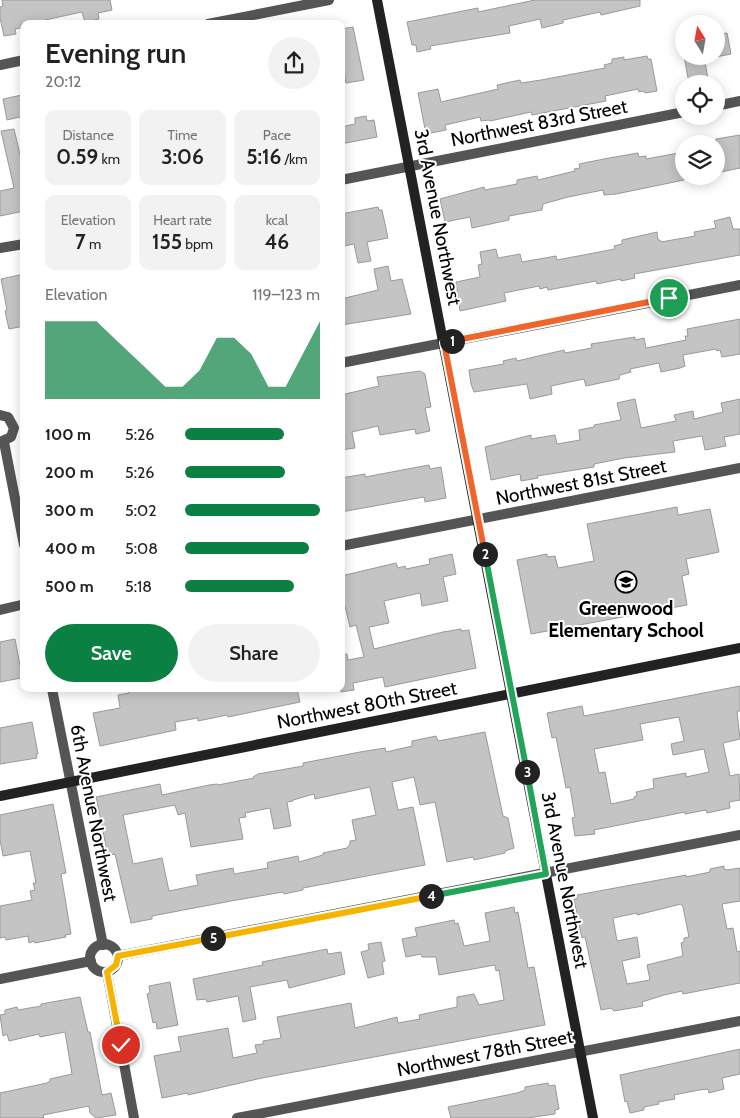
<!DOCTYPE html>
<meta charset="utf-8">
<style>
:root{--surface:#fff;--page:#f2f2f2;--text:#222;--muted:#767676;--accent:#0b8043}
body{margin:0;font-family:Cabin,sans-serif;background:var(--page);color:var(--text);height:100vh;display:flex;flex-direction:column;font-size:19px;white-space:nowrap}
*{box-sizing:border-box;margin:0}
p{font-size:16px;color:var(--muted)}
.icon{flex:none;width:28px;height:28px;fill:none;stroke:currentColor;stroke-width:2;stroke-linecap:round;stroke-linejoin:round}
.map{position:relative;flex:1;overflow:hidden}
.details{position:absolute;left:20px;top:20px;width:325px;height:672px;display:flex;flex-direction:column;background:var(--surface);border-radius:10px;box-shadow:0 2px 12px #0003}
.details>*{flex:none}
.needle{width:32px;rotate:349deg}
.fabs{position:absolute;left:675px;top:15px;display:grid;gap:10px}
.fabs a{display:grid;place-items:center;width:50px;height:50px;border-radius:50%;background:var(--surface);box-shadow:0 2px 12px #0003;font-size:25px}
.pin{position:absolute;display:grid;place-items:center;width:42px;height:42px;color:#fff;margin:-21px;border:2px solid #fff;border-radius:50%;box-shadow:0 1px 5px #0007}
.km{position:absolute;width:25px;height:25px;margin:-12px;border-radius:50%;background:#222;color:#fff;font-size:14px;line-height:25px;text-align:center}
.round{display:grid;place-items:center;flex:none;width:52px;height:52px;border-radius:26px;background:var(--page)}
.head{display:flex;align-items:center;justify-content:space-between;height:85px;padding:0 25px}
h1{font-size:28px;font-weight:600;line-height:38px}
.metrics{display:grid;grid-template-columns:repeat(3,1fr);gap:8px;height:85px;padding:5px 25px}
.metrics div{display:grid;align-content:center;border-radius:10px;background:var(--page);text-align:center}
.metrics b{font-size:21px;font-weight:600}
.metrics small{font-size:14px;font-weight:400}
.metrics p{font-size:14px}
.chart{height:140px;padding:10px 25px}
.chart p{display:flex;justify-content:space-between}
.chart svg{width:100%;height:90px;margin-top:5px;fill:var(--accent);opacity:.7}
.button{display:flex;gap:10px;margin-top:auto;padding:10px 25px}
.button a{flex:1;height:58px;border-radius:30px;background:var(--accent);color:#fff;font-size:20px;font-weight:600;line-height:58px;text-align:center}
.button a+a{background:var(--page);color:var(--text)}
ul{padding:0 25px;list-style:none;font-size:16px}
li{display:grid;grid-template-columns:80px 60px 1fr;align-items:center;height:38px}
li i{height:12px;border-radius:6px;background:var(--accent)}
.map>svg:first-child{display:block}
</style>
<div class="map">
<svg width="740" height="1118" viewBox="0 0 740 1118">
<rect width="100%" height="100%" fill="#fff"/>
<g fill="#c4c4c4" stroke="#999" fill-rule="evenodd">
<polygon points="2,0 110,0 112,10 98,13 99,19 85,22 82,12 45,20 45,24 21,24 21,28 15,29 16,34 4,36 0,18 0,7 3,6"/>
<polygon points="535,0 640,0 640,6 601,15 600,12 563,20 563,23 542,28 540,19 509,26 510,33 430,46 431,49 417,52 416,45 412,45 407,22 478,8 478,12"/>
<polygon points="353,27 364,80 346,83 341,57 341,29"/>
<polygon points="727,33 731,54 716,57 716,35"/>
<polygon points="647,56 648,59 651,59 657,91 645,93 644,91 639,92 638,89 605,96 606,101 532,115 531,112 490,121 489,120 481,121 480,117 445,125 446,130 426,134 418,93 438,89 441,102 498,89 497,85 520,80 521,83 541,80 605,68 604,65 612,63 612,59 624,57 624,60"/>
<polygon points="684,56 704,56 708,79 689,83"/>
<polygon points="22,95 24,116 7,120 3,99"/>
<polygon points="366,116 367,121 374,120 377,137 341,144 341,127 355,124 355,118"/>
<polygon points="14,129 24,171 24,211 0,216 0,191 14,188 1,131"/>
<polygon points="740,135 740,168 716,173 716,139"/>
<polygon points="684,152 684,180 616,194 604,195 603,190 568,197 543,204 542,210 509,216 509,220 472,228 470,217 445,222 440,199 484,187 485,190 517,184 517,180 537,176 538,180 575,171 574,169 580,168 579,164 609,158 638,153 639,157 646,156 646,159"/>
<polygon points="378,207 379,210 382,210 388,238 367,242 371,261 358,263 354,244 344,246 341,238 341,214"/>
<polygon points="730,217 733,229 740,229 740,255 634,274 635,278 621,281 621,279 597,284 596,281 548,290 547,287 540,289 539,286 504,293 506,301 460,311 456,282 480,277 478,265 482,264 480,252 496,249 498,258 520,254 522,262 556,256 557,260 615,249 614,246 622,244 622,240 657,232 658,240 660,240 661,242 695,236 694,232 716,228 714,221"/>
<polygon points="388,266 391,281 402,279 411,314 341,325 341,299 378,290 374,269"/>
<polygon points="24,274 24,326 9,329 5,311 7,310 1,279"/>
<polygon points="740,319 740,354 722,357 720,350 717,351 716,349 683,355 685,366 680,368 661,372 659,363 630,369 631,372 620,375 619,379 586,386 584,379 551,386 552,394 530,399 527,384 474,392 471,384 469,370 504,364 503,361 516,358 517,361 564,350 565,353 592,348 591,344 635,337 635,340 644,338 646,348 686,340 685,336 688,336 687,329"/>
<polygon points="420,371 425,374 431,407 425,408 430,431 416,434 415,429 380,435 378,426 352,432 355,448 341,450 341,395 379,386 377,377"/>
<polygon points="635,399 641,428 676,421 674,415 693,411 694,419 723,412 721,403 740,399 740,434 724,437 726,446 705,450 702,436 673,441 675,452 624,458 594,464 594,467 537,476 538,478 521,481 520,474 491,480 485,447 531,435 531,439 555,435 557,444 580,440 579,430 594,427 594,425 621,420 617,403"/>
<polygon points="429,465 430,469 441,467 446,498 425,502 424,497 341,512 341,478 365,474 365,477"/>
<polygon points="677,507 678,515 710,509 719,552 686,559 689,574 682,576 687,605 531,634 517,560 547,554 547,557 555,556 558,568 594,561 587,524"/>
<polygon points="452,554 456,574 443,577 448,601 422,606 420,593 384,601 389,623 369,627 374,649 443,632 461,629 461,631 469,630 476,668 385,687 383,677 353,683 354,690 341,692 341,655 347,654 348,660 364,657 356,625 350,627 345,606 341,606 341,576 396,563 398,568 405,566 406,569 430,564 429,559"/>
<polygon points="15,639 21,671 20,671 21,678 0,682 0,642"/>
<path d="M 740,686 L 740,711 L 737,711 L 740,739 L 723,743 L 730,776 L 739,774 L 740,800 L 729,802 L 730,808 L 707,813 L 706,810 L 685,814 L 685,812 L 594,830 L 595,834 L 575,836 L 572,818 L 575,817 L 570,787 L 566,788 L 556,737 L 552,738 L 547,713 L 582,706 L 584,716 ZM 679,717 L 684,741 L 671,744 L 673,755 L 704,749 L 709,772 L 686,777 L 686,773 L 653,779 L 654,788 L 636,792 L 637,796 L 634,797 L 634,799 L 611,804 L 605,772 L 599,773 L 594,749 L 643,740 L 640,724 Z"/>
<polygon points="128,689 297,689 300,702 228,717 227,715 198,721 198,718 175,722 176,730 100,746 93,713 120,708 118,695 129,693"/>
<polygon points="32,722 38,754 36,754 37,758 0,764 0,728"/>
<path d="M 485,732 L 503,816 L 508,818 L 514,848 L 505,851 L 505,853 L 474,860 L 473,857 L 447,862 L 435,802 L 420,805 L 414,777 L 392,782 L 398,810 L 413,807 L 425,865 L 303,888 L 303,890 L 284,894 L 283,892 L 231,901 L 152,916 L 152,919 L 131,923 L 115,854 L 108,856 L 96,797 L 160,784 L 162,795 L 209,785 L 217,784 L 218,785 L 254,778 L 253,777 L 258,774 L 303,766 L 303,763 L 360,752 L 385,748 L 386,752 L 412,746 L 412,741 L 436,736 L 438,741 ZM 370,787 L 376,815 L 352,820 L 356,840 L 350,841 L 350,844 L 347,848 L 323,853 L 323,855 L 299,862 L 298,856 L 269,862 L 267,863 L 268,868 L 234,874 L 233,868 L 196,875 L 198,885 L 169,891 L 162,858 L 133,864 L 123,815 L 175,805 L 178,815 L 185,813 L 191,847 L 243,839 L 239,818 L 246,817 L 245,813 L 270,808 L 274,829 L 291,826 L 287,802 L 293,801 L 293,800 L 314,794 L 315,799 Z"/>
<polygon points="53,804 66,873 61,874 71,934 65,935 66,937 35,943 34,941 29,943 28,936 6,940 5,937 0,938 0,906 32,900 30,891 35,890 33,883 36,883 30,851 3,856 0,840 0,815"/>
<path d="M 724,866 L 724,869 L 727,870 L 740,868 L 740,901 L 722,904 L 727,929 L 733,928 L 737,952 L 740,951 L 740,983 L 683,994 L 682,991 L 664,995 L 642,1002 L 643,1006 L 614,1011 L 611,1008 L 601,1010 L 585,937 L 582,938 L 579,925 L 574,899 L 577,899 L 577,895 L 686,875 L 686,877 L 710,872 L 710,869 ZM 681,904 L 683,907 L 689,937 L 684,938 L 684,942 L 681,943 L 683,956 L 647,965 L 650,980 L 627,984 L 622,961 L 640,957 L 637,937 L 617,941 L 613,918 L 637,913 L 637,915 Z"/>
<polygon points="514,907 515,913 518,912 528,968 534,967 545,1025 262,1078 188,1095 188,1093 162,1098 154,1056 181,1051 178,1037 228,1028 233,1058 257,1053 255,1045 263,1044 263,1041 281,1038 277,1017 351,1003 355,1028 397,1017 398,1023 420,1019 419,1015 457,1007 457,997 474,994 479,1005 504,1000 499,970 496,971 495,965 439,975 436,957 422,957 421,954 406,957 402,939 417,936 415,928 454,920 455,924 458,923 464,946 490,941 485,913"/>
<polygon points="381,942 385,961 382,962 384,974 368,978 361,952 369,950 368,944"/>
<polygon points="327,949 328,954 341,952 345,974 289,988 287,980 250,987 256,1019 243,1022 238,996 207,1002 206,999 197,1000 193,979 263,965 262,962"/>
<polygon points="170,982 178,1025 157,1029 156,1022 153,1023 147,994 150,993 149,986"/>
<polygon points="80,997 88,1032 90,1032 102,1095 111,1093 116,1115 96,1118 90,1113 89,1106 43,1115 44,1118 0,1118 0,1093 47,1083 50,1081 50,1079 72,1074 65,1032 40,1037 39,1034 9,1041 7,1034 3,1036 0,1015 5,1014 5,1010 17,1007 18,1010 41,1006 41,1004"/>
<polygon points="740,1049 740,1074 722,1078 724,1089 709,1093 708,1089 699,1090 674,1095 675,1099 658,1102 659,1104 644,1107 644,1110 630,1113 627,1101 625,1102 620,1075"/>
<polygon points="548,1083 549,1086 555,1085 559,1109 555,1110 555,1114 527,1118 451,1118 448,1107 517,1093 525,1090 525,1087"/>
</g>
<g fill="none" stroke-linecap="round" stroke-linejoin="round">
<g stroke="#555" stroke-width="10">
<polyline points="208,24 329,0"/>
<polyline points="0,65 24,60"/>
<polyline points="716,106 740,101"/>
<polyline points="341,180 684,112"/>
<polyline points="0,248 24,244"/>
<polyline points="341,363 740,285"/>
<polyline points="0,415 8,417 14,428 11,437 0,442"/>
<polyline points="4,442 24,545"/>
<polyline points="341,546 740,468"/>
<polyline points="0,610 21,605"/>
<polyline points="52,689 103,945"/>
<circle cx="104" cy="958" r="14"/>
<polyline points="118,956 740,835"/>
<polyline points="107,972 134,1118"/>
<polyline points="0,979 91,961"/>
<polyline points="237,1118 740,1021"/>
</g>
<g stroke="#222" stroke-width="10">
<polyline points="377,0 593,1118"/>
<polyline points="0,796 740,648"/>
</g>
</g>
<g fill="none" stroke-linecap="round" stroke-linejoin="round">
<g stroke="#fff" stroke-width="10">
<polyline id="split-1" points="452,341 669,298"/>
</g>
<g stroke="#fff" stroke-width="10">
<polyline id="split-2" points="452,341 444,343 485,554"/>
</g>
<g stroke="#fff" stroke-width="10">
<polyline id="split-3" points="485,554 527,772"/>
</g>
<g stroke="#fff" stroke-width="10">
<polyline id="split-4" points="431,896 546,874 527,772"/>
</g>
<g stroke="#fff" stroke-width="10">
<polyline id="split-5" points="213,938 431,896"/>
</g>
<g stroke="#fff" stroke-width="10">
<polyline id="split-6" points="121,1045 107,972 116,965 118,956 213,938"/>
</g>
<use href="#split-1" stroke="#f0652b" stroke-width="6"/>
<use href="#split-2" stroke="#f0652b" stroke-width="6"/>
<use href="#split-3" stroke="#22a559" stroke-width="6"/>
<use href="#split-4" stroke="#22a559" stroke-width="6"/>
<use href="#split-5" stroke="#f5b400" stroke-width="6"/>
<use href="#split-6" stroke="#f5b400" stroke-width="6"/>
</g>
<defs>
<g id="school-ring" transform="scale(1.125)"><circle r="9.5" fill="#fff" stroke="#000" stroke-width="1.5"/><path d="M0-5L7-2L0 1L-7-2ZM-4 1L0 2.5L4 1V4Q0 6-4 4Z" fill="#000"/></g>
</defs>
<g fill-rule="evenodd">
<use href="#school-ring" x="626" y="582"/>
</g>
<g text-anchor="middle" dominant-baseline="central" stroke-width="4" stroke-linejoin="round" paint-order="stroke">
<g font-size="19" fill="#000" stroke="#fff">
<text transform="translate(539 123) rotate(-11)">Northwest 83rd Street</text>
<text transform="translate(438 217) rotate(79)">3rd Avenue Northwest</text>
<text transform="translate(581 482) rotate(-11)">Northwest 81st Street</text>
<text transform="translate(367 705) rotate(-11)">Northwest 80th Street</text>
<text transform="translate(94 813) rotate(79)">6th Avenue Northwest</text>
<text transform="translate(565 880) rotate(79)">3rd Avenue Northwest</text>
<text transform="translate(485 1053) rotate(-11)">Northwest 78th Street</text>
</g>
<g font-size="19" font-weight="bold" fill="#000" stroke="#fff">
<text x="626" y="608">Greenwood<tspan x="626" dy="22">Elementary School</tspan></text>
</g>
</g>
</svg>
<div class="fabs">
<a><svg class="needle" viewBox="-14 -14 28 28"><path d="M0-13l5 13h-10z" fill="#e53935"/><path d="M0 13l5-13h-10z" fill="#767676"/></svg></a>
<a><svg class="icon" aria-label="locate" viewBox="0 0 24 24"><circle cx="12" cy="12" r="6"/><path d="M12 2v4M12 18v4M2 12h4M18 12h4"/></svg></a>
<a><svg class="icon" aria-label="layers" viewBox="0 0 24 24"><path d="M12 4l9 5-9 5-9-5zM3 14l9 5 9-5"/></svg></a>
</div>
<div class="pin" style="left:669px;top:298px;background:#1e9e55"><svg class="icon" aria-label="arrive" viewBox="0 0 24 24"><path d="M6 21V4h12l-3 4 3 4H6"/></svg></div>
<div class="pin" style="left:121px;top:1045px;background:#d93025"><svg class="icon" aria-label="check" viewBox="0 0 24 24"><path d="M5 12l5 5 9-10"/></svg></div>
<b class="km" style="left:452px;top:341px">1</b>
<b class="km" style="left:485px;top:554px">2</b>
<b class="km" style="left:527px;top:772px">3</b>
<b class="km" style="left:431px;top:896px">4</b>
<b class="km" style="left:213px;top:938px">5</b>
<section class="details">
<div class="head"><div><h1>Evening run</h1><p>20:12</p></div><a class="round"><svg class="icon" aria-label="share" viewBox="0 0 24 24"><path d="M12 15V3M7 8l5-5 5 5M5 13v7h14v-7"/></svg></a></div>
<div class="metrics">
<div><p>Distance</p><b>0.59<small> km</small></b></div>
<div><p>Time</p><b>3:06</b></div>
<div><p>Pace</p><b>5:16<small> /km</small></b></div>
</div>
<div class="metrics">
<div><p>Elevation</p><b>7<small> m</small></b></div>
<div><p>Heart rate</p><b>155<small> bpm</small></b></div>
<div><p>kcal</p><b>46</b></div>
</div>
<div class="chart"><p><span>Elevation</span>119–123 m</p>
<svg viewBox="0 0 160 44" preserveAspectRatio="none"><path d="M0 44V6L10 6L20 6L30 6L40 14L50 22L60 30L70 38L80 38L90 30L100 14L110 14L120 22L130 38L140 38L150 22L160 6V44z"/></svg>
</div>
<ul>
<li><b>100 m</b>5:26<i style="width:73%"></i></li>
<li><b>200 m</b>5:26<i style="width:74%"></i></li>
<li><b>300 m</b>5:02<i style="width:100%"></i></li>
<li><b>400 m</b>5:08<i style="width:92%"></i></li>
<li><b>500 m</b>5:18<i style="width:81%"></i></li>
</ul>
<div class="button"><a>Save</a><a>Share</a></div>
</section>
</div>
